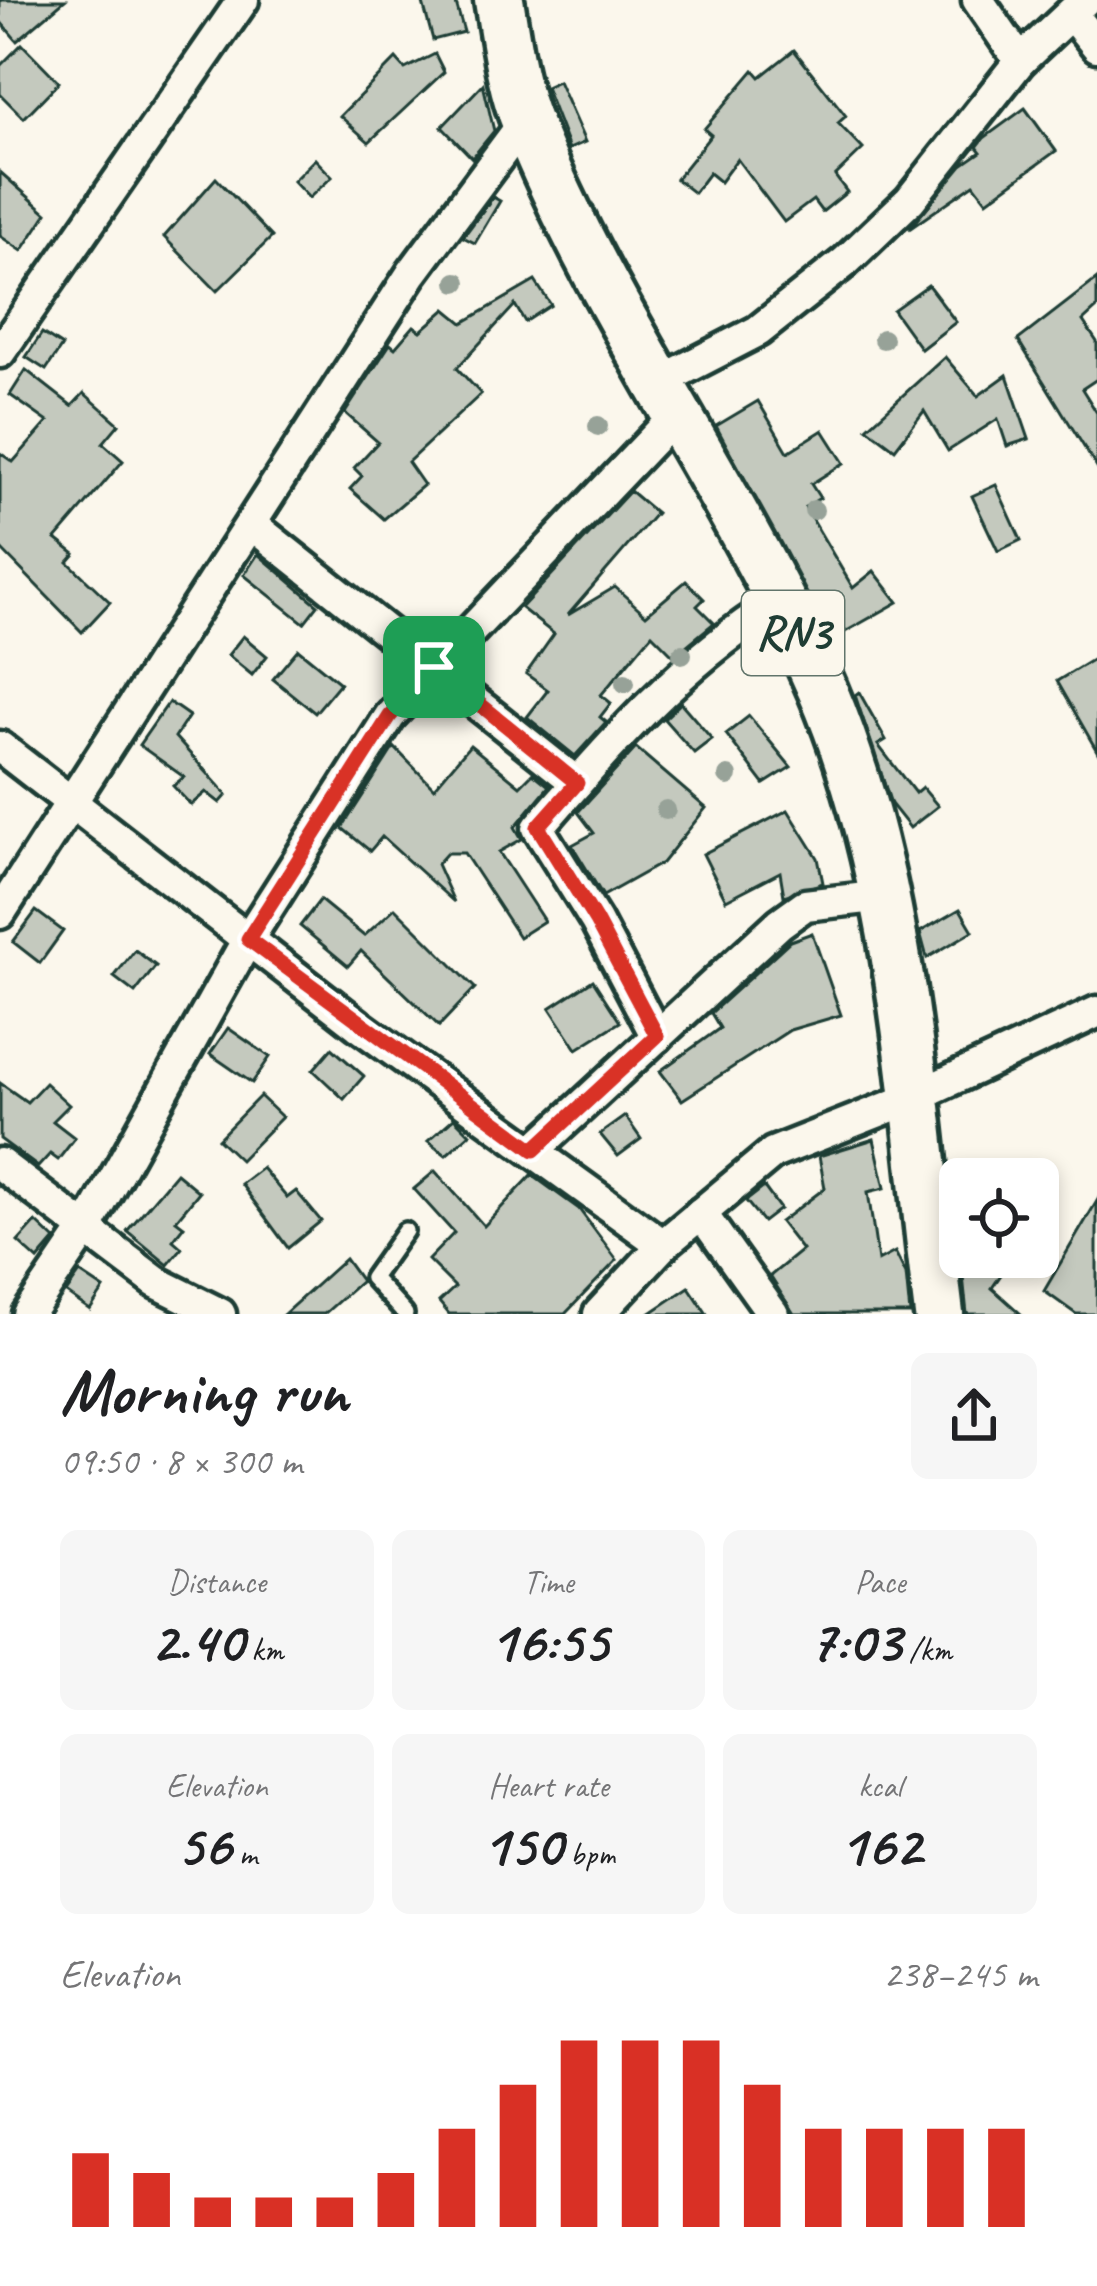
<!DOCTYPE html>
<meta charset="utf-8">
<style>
:root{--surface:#fff;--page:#f6f6f6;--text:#202124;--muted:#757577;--accent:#d93025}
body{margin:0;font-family:Caveat,sans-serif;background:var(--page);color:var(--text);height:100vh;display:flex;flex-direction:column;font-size:45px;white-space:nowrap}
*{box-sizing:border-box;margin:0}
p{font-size:39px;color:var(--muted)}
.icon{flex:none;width:66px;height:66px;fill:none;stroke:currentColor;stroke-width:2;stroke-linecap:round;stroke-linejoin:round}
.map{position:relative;height:1314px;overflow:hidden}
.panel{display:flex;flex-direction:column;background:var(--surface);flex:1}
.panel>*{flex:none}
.buttons{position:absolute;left:939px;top:1158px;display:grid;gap:24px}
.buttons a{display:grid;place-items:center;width:120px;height:120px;border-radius:18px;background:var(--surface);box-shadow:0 6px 18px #0003;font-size:60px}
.pin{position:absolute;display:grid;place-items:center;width:102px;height:102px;color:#fff;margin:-51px;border-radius:24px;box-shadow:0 6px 18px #0006}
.round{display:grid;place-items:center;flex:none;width:126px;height:126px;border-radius:18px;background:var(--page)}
.head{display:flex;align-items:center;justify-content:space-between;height:204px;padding:0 60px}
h1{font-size:66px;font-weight:700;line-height:90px}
.stats{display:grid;grid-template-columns:repeat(3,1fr);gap:18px;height:204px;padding:12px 60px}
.stats div{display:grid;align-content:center;border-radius:18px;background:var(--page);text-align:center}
.stats b{font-size:60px;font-weight:700}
.stats small{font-size:33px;font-weight:400}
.stats p{font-size:33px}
.chart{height:336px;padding:24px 60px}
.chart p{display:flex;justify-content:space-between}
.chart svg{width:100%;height:216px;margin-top:12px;stroke:var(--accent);stroke-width:6}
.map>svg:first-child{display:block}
</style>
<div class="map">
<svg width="1097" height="1314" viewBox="0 0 1097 1314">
<rect width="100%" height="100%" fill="#fbf7ec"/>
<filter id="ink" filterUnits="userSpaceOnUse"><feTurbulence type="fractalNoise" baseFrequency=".00833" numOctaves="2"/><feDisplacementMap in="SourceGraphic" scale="24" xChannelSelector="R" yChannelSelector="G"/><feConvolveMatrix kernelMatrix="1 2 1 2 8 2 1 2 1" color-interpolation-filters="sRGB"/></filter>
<g filter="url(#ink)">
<g fill="#c4c9be" stroke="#1f3d34" stroke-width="3">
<polygon points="0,0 65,0 17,41 0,21"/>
<polygon points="422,0 455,0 464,32 433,40"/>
<polygon points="22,44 59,82 24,118 0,94 0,66"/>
<polygon points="794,50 846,116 838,123 863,149 835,176 847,192 822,212 813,200 784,222 737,159 720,182 709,173 694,193 676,179 711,135 704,129 754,70 760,77"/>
<polygon points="435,54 444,72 369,142 340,116 396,59 405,69"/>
<polygon points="558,81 585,142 569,149 545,87"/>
<polygon points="483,84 494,131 472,158 442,127"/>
<polygon points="1025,108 1056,151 987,201 974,184 909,229 962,165 981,152 977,147 984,138"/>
<polygon points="315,159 332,177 309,198 293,181"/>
<polygon points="0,172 47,213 22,251 0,236"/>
<polygon points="216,178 272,237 217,291 164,237"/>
<polygon points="493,197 500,201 475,243 463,237"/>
<polygon points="1097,279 1097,308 1083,321 1097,342 1097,379 1082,389 1097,413 1097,468 1018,340"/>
<polygon points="535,281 551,305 525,322 515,305 457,368 481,394 408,462 424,485 384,519 350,489 362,476 354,468 378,442 345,413 390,344 395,348 414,326 421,331 446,309 463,323"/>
<polygon points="928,285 956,322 921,349 893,310"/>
<polygon points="42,333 62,346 46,370 26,357"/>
<polygon points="945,357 978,396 1007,375 1029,439 1007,446 998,419 948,451 924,411 895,449 867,428"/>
<polygon points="26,370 72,406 84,393 119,424 103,443 123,461 56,539 75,554 68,562 110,602 82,632 0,548 0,453 13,462 48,422 10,395"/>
<polygon points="758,401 788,452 823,430 844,463 811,484 820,498 805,507 853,588 874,571 898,602 831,640 716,426"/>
<polygon points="996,485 1021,540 998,551 972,496"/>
<polygon points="630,491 656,513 568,615 615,587 646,615 686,581 704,599 697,606 714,623 674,656 652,634 601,695 611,703 600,717 606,722 575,756 527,717 548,690 526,674 554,634 521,608"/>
<polygon points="258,554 318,605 304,623 244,575"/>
<polygon points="243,636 267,656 252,675 228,655"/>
<polygon points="298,649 340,683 315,713 273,679"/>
<polygon points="1097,657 1097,751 1057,681"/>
<polygon points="859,692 886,740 878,745 915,793 922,787 938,806 910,828 891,804 855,695"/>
<polygon points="169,702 189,716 175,737 227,795 220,803 206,792 191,805 173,786 184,777 139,745"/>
<polygon points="681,703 712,739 694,753 664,719"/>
<polygon points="749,716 791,767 764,784 726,734"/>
<polygon points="470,745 520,786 533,773 549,786 515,827 522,839 499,852 544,921 519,937 464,853 447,853 437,864 454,902 382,837 370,851 342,828 394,747 434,788"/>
<polygon points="636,748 706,808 662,863 603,896 572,845 594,833 578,812"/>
<polygon points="788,810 818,858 823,883 784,896 780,872 726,900 703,854"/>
<polygon points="320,900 364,936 395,908 475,988 439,1026 361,951 348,966 300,926"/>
<polygon points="960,909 973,931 927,958 920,932"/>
<polygon points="36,911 63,931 40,963 13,942"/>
<polygon points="812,933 841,1015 790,1030 682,1100 660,1071 720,1028 711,1013 790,941"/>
<polygon points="135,950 156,966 135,993 114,977"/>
<polygon points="593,980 620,1022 577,1049 550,1008"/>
<polygon points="228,1028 270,1057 252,1083 210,1054"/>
<polygon points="332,1048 364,1076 344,1099 313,1070"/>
<polygon points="0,1083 27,1102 45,1083 69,1105 53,1121 75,1138 58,1160 50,1154 38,1167 0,1139"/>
<polygon points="260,1096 282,1117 240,1160 218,1139"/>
<polygon points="625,1116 641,1139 618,1156 600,1134"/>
<polygon points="454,1118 470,1134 446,1155 428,1141"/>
<polygon points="874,1139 885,1188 868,1192 878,1261 895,1252 906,1274 910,1314 794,1314 770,1276 802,1250 780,1222 825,1188 819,1156"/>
<polygon points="262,1168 287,1198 296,1191 321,1221 288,1248 241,1184"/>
<polygon points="435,1171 484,1226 532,1175 579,1209 617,1260 565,1314 449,1314 439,1302 455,1287 428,1260 454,1233 414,1189"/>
<polygon points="176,1173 199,1192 176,1220 184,1226 173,1240 182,1248 168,1265 127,1231"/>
<polygon points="764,1187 780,1209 763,1222 746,1201"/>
<polygon points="1097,1201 1097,1314 1076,1314 1044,1291"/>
<polygon points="36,1222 55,1240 38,1260 18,1242"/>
<polygon points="961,1257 1013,1257 992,1288 1021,1314 967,1314"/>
<polygon points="345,1259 361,1281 324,1314 284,1314"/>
<polygon points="80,1273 104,1289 90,1310 66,1293"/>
<polygon points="689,1287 707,1314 649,1314"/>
</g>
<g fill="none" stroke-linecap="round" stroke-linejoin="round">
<g stroke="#1f3d34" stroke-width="24">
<polyline id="service" points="405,1231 372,1278 405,1314"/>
</g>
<g stroke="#1f3d34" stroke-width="39">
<g id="minor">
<polyline points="978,0 1020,61"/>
<polyline points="1071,14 1097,46"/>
<polyline points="0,352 243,0"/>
<polyline points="661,381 758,331 845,262 910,200 1020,61 1085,0"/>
<polyline points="251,524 577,783"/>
<polyline points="0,747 358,1025 663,1245"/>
<polyline points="0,913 412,273 525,121"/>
<path d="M 657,1037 L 596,921 L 538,828 C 610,744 682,662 777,603"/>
<polyline points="534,1150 780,923 805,905 884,896"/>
<polyline points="0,1164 156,1282 220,1314"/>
<polyline points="701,1213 773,1314"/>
<polyline points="28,1314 88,1226 248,939 390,716 678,413"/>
<polyline points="599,1314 663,1245 773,1153 912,1098 1097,1012"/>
</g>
</g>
<g stroke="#1f3d34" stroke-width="57">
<path id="trunk" d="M 499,0 C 506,41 511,85 527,124 C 606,321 738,494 822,689 C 905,883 913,1107 939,1314"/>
</g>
<use href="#service" stroke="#fbf7ec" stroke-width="15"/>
<use href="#minor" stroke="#fbf7ec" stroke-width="30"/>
<use href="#trunk" stroke="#fbf7ec" stroke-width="48"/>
</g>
<g fill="#97a298">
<circle cx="457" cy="282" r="10"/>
<circle cx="883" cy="339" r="10"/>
<circle cx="598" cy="426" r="10"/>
<circle cx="814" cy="510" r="10"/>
<circle cx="682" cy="654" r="10"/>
<circle cx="625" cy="683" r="10"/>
<circle cx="728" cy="776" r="10"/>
<circle cx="666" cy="810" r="10"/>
</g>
</g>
<g fill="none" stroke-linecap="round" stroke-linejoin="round" filter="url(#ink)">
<g stroke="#fff" stroke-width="24">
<polygon id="route" points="434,667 577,783 538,827 596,921 657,1036 534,1150 248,939 390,716"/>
</g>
<use href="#route" stroke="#d93025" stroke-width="15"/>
</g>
<g text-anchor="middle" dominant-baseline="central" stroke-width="9" stroke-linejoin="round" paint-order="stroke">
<rect fill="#fbf7ec" stroke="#61756b" stroke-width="3" x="742" y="591" width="102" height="84" rx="9"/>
<g font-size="48" font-weight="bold" fill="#1f3d34">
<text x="793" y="633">RN3</text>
</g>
</g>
</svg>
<div class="buttons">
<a><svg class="icon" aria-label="locate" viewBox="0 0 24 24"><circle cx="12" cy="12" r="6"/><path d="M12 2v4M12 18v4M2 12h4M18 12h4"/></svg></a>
</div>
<div class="pin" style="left:434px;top:667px;background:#1e9e55"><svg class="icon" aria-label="arrive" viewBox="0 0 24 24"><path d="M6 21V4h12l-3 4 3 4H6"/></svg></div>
</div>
<section class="panel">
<div class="head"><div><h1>Morning run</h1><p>09:50 · 8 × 300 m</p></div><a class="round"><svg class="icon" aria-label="share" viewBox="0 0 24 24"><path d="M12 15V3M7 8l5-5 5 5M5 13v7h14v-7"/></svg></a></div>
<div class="stats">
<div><p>Distance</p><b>2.40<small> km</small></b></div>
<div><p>Time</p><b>16:55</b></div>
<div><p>Pace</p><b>7:03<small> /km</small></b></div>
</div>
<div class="stats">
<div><p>Elevation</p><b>56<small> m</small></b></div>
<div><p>Heart rate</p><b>150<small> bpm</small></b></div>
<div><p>kcal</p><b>162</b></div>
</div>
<div class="chart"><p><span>Elevation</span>238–245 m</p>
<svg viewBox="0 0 160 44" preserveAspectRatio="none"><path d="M5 44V29M15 44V33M25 44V38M35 44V38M45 44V38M55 44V33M65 44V24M75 44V15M85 44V6M95 44V6M105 44V6M115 44V15M125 44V24M135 44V24M145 44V24M155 44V24"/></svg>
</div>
</section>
